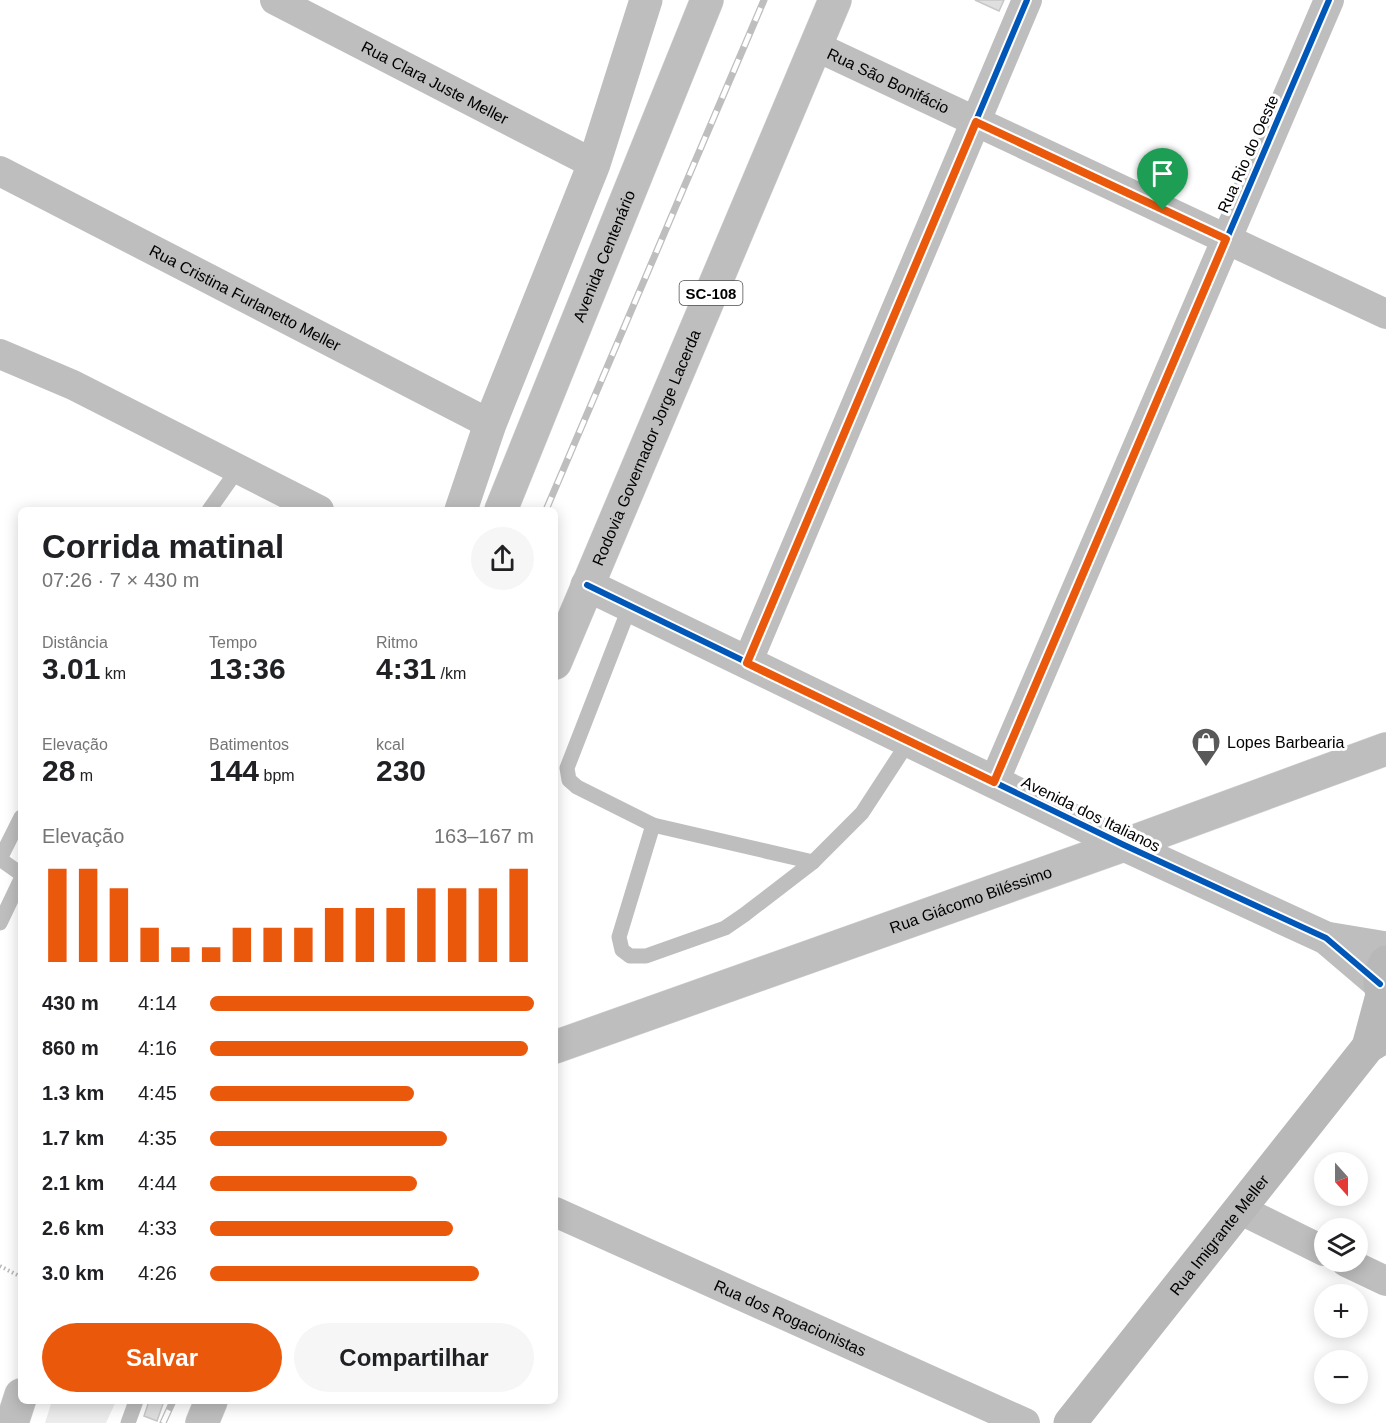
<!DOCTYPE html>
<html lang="pt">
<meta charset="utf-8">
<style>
:root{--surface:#fff;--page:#f6f6f6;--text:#202124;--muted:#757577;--accent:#ea580c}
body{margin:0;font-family:Helvetica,sans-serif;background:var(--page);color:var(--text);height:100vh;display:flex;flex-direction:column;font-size:22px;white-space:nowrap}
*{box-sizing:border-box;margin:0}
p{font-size:20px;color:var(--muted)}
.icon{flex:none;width:33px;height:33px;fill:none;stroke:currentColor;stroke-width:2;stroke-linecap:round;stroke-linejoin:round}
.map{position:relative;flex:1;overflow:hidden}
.drawer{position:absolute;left:18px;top:507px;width:540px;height:897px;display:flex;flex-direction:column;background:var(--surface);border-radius:9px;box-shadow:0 3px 15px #0003}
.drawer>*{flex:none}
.needle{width:39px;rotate:159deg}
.controls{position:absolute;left:1314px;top:1152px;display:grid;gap:12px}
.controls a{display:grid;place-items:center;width:54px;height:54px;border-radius:50%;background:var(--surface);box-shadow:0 3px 15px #0003;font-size:30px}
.pin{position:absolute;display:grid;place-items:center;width:51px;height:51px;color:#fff;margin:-62px -26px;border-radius:50% 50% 50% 0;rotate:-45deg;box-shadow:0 0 6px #0007}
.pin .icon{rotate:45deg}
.round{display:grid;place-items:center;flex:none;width:63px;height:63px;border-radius:32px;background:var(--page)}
.headline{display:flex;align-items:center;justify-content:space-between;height:102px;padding:0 24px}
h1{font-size:33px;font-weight:600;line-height:45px}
.metrics{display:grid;grid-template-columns:repeat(3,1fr);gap:9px;height:102px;padding:6px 24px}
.metrics div{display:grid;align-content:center}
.metrics b{font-size:30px;font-weight:600}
.metrics small{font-size:16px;font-weight:400}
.metrics p{font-size:16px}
.chart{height:168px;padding:12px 24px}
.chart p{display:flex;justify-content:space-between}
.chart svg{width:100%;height:108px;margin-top:6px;stroke:var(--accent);stroke-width:6}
.action{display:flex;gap:12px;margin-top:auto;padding:12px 24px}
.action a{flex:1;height:69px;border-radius:36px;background:var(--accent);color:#fff;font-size:24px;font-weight:600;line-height:69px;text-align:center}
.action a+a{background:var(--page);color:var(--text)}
ul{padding:0 24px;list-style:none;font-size:20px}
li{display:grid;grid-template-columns:96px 72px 1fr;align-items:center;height:45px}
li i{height:15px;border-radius:8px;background:var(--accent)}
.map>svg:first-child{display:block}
</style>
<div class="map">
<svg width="1386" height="1423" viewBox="0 0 1386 1423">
<rect width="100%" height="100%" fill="#fff"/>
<polygon fill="#ececec" points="52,1401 116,1401 106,1423 45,1423"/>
<g fill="#dfdfdf" stroke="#c7c7c7" stroke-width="1.5">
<polygon points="975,0 1004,0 999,11"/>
<polygon points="149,1401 164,1401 157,1421 144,1416"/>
</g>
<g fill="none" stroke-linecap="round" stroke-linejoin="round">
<g stroke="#dbdbdb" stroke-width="34">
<g id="primary">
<path id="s6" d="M 501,510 L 707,0"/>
<path id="s7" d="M 555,663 L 835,0"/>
<path id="s8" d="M 555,1047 L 1124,845 L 1386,749"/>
<polyline points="12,1423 21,1395"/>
<polyline points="202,1423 211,1401"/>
</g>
</g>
<polyline stroke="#b9b9b9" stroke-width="4" stroke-dasharray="1.5 3" stroke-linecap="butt" points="0,1266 21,1277"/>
<g stroke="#bebebe" stroke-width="15">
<polyline points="209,510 238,469"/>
<polyline points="630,606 567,768 569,780 577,787 653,825 813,862 862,813 909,741"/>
<polyline points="653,825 619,937 622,950 630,956 646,956 725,928 744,915 813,862"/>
<polyline points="0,859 21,817"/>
<polyline points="0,859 21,874"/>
<polyline points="0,923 21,879"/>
<polyline points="128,1423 136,1401"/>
</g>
<g stroke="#bebebe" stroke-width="30">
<path id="s1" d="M 275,0 L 594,164"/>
<path id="s2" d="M 815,46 L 1386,314"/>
<path id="s3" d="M 0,171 L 490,424"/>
<polyline points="0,354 73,385 319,510"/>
<polyline points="747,663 1027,0"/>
<polyline points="994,782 1329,0"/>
<polyline points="1239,1209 1324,1251"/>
<path id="s4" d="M 555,1212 L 1025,1423"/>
<polyline points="1346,1262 1386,1281"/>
</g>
<g stroke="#bebebe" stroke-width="33">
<polyline points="461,510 490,424 594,164 646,0"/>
<polyline points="587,585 1124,845 1326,938 1380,984"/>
<polyline points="1326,938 1386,948"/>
</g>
<g stroke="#b8b8b8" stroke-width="33">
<path d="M 1386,962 C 1378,975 1378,988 1386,1002"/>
<polyline points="1368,1047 1382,995"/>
<path id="s5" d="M 1070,1423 L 1368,1047 L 1386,1036"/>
</g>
<use href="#primary" stroke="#bebebe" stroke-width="33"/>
<g stroke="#bebebe" stroke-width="7">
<g id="rail">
<polyline points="546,510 764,0"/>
<polyline points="163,1423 173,1401"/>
</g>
</g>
<use href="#rail" stroke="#fff" stroke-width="4.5" stroke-dasharray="14" stroke-linecap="butt"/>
<g stroke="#fff" stroke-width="10">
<g id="cycleway">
<polyline points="587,585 1124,845 1326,938 1380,984"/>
<polyline points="747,663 1027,0"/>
<polyline points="994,782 1329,0"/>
</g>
</g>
<use href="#cycleway" stroke="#0057b8" stroke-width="6"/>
</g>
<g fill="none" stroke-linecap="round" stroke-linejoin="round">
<g stroke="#fff" stroke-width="12">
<polygon id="route" points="976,122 1226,239 994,782 747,663"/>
</g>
<use href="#route" stroke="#ea580c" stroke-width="8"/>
</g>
<defs>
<g id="shop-pin" transform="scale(1.5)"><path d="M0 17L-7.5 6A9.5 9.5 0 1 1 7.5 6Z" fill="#595959" stroke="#fff"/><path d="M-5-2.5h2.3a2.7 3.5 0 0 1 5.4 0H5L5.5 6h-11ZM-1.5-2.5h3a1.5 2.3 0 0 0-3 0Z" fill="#fff"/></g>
</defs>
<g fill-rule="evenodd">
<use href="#shop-pin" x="1206" y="742"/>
</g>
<g text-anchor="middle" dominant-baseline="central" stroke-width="6" stroke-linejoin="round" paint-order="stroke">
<rect fill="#fff" stroke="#4c4c4c" stroke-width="1.5" x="679.5" y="281" width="63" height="24" rx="4.5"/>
<g font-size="15" font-weight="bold" fill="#000">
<text x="711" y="293">SC-108</text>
</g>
<g font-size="16" fill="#000" stroke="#fff">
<text stroke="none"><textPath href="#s2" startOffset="81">Rua São Bonifácio</textPath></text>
<text stroke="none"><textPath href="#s1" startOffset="180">Rua Clara Juste Meller</textPath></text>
<text transform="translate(1248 154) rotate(-66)">Rua Rio do Oeste</text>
<text stroke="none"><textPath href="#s6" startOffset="274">Avenida Centenário</textPath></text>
<text stroke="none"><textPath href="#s3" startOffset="276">Rua Cristina Furlanetto Meller</textPath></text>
<text stroke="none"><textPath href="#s7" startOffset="234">Rodovia Governador Jorge Lacerda</textPath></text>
<text transform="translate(1091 814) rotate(26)">Avenida dos Italianos</text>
<text stroke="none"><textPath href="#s8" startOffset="441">Rua Giácomo Biléssimo</textPath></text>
<text stroke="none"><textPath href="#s5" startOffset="240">Rua Imigrante Meller</textPath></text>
<text stroke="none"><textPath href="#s4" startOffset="258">Rua dos Rogacionistas</textPath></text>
</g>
<g font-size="16" fill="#000" stroke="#fff" text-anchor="start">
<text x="1227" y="742">Lopes Barbearia</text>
</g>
</g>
</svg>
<div class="controls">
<a><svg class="needle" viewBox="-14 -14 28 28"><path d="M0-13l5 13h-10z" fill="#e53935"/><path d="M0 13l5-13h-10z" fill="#757577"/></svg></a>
<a><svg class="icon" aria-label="layers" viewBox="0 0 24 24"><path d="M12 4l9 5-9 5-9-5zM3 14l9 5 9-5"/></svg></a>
<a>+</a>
<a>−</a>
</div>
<div class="pin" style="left:1163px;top:210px;background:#1e9e55"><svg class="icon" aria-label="arrive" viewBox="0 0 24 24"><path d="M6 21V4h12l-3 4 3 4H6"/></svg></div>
<section class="drawer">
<div class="headline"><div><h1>Corrida matinal</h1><p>07:26 · 7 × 430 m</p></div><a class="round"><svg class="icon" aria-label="share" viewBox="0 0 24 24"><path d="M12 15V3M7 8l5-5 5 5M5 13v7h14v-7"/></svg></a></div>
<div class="metrics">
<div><p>Distância</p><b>3.01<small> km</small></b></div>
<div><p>Tempo</p><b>13:36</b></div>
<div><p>Ritmo</p><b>4:31<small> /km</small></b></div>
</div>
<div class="metrics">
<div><p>Elevação</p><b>28<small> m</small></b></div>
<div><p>Batimentos</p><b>144<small> bpm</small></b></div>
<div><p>kcal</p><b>230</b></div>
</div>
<div class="chart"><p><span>Elevação</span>163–167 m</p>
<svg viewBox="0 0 160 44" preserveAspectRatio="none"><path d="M5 44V6M15 44V6M25 44V14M35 44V30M45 44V38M55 44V38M65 44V30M75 44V30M85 44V30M95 44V22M105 44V22M115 44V22M125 44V14M135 44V14M145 44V14M155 44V6"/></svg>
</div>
<ul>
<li><b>430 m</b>4:14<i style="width:100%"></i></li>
<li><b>860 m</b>4:16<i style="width:98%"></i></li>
<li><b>1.3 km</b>4:45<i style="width:63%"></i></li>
<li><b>1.7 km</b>4:35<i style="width:73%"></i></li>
<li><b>2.1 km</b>4:44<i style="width:64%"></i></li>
<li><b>2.6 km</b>4:33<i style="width:75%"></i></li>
<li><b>3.0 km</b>4:26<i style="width:83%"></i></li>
</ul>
<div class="action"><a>Salvar</a><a>Compartilhar</a></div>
</section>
</div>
